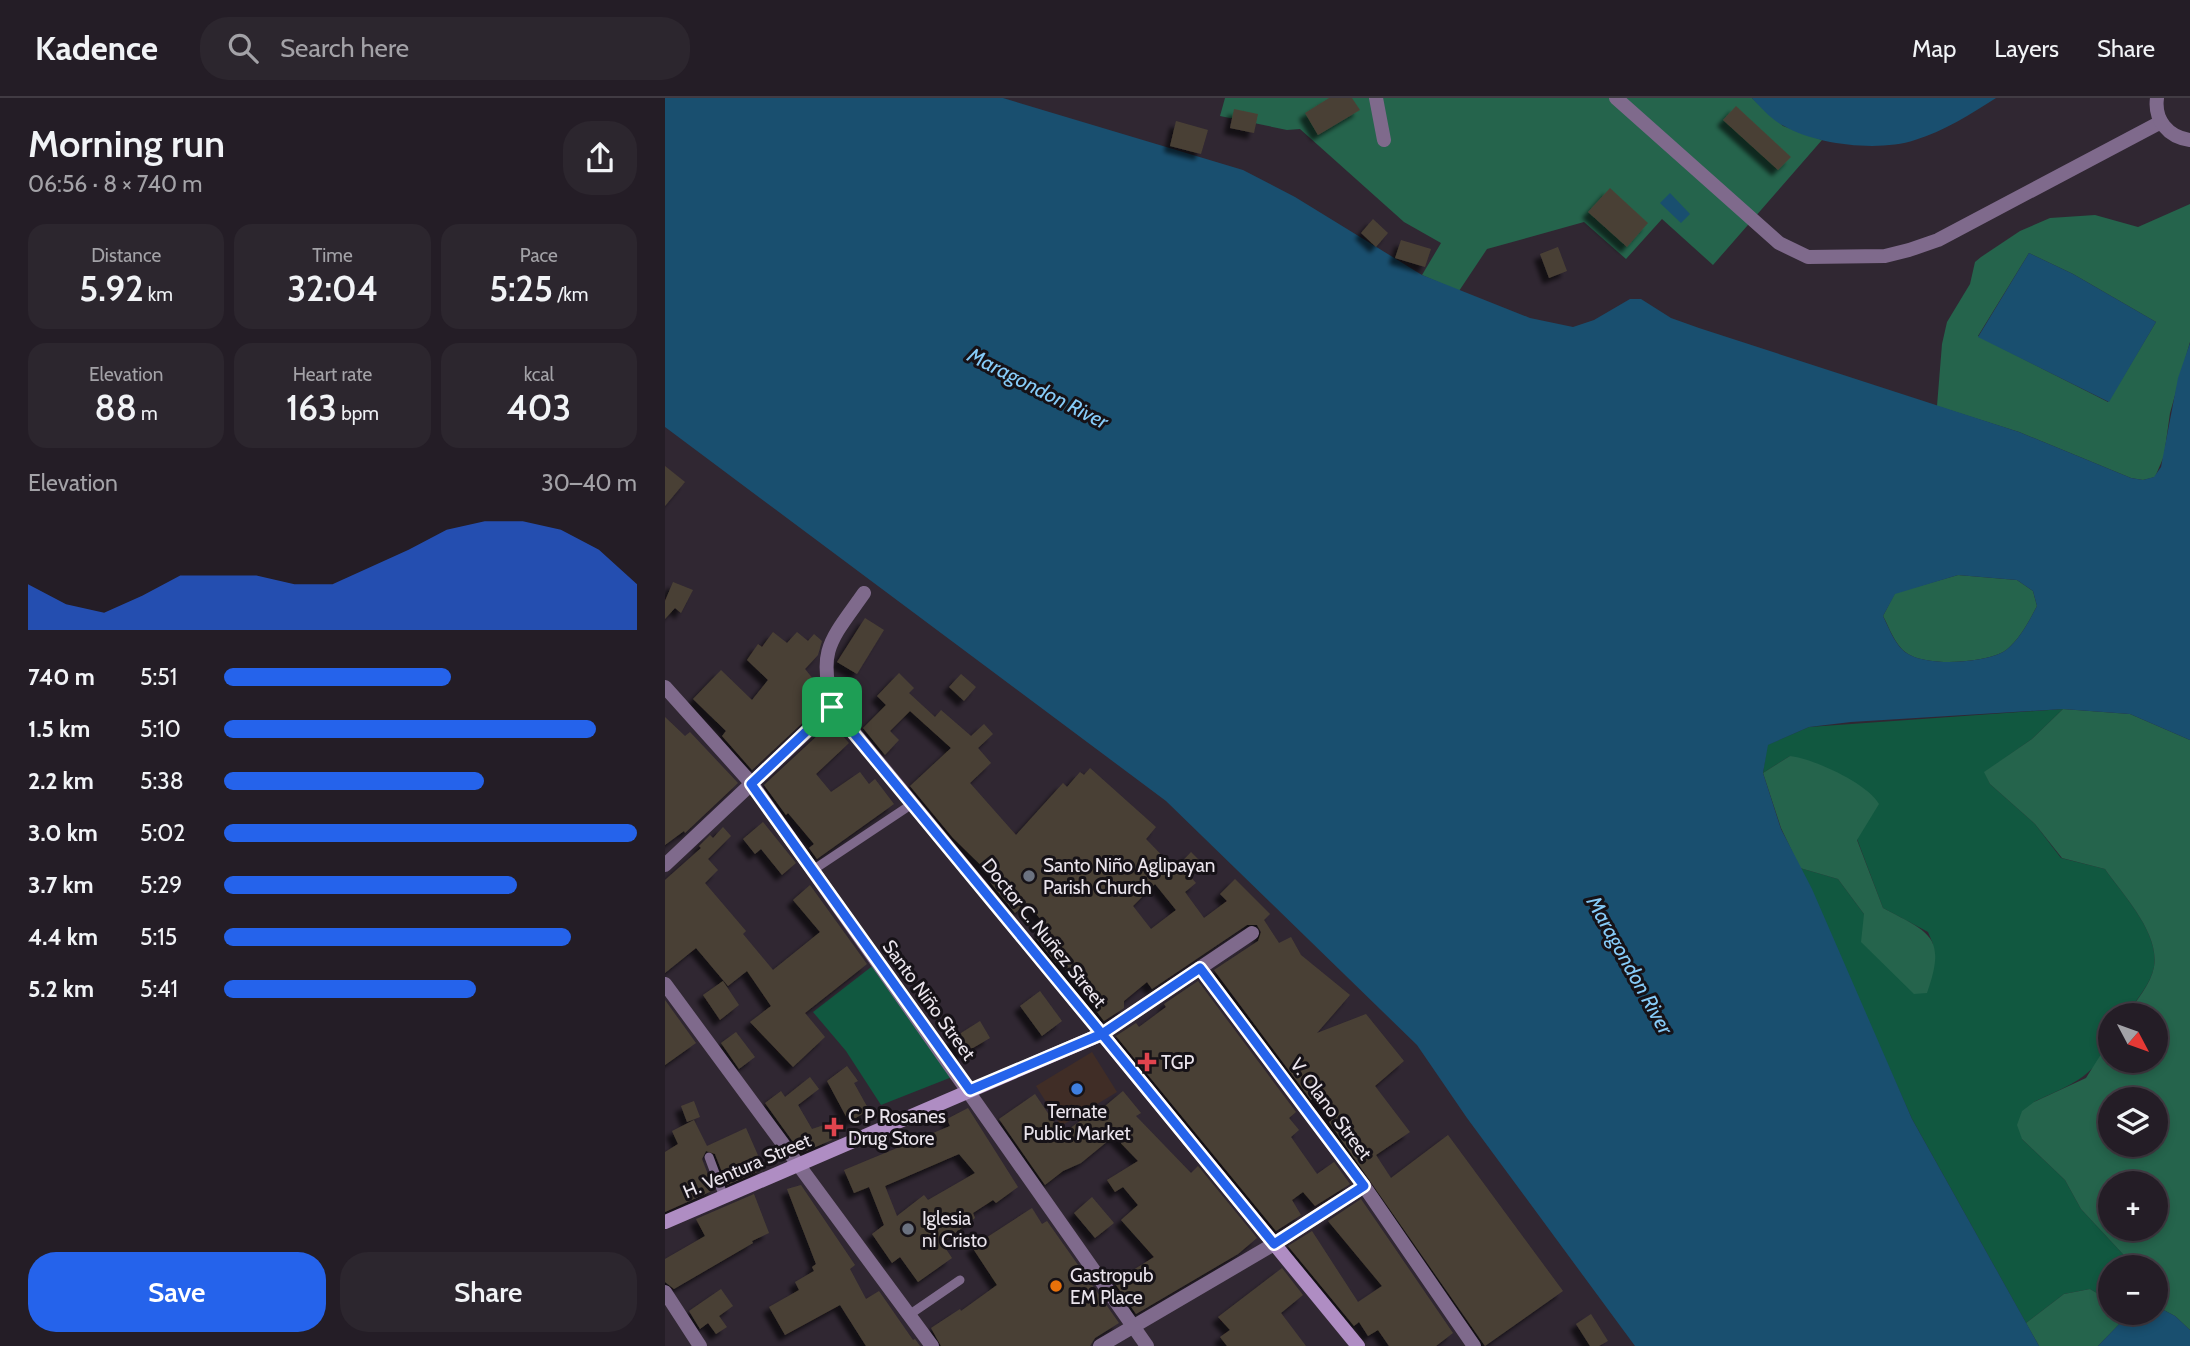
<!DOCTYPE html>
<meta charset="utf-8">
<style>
:root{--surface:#241d26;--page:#2c262e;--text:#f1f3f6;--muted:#a3a2a7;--line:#413b43;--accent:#2563eb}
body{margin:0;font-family:Cabin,sans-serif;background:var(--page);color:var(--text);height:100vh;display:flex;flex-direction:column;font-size:26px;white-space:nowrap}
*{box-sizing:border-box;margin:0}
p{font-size:23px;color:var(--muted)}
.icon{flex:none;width:38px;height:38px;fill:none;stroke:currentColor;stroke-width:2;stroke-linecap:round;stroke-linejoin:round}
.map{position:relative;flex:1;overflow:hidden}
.panel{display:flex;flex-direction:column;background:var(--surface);width:665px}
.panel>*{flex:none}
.needle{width:46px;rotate:131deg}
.fabs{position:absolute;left:1433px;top:905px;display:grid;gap:14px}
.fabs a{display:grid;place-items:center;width:70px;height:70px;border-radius:50%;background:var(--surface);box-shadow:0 4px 10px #0003,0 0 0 2px var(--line);font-size:35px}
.pin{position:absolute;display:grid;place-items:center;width:60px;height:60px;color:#fff;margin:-30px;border-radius:14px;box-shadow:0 4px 10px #0006}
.round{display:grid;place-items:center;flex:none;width:74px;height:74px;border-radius:28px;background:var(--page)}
.summary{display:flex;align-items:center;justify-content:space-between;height:119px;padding:0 28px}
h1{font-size:38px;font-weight:600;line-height:52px}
.stats{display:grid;grid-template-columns:repeat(3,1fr);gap:10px;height:119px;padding:7px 28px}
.stats div{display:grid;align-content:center;border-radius:18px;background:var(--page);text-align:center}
.stats b{font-size:35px;font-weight:600}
.stats small{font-size:19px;font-weight:400}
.stats p{font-size:19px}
.chart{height:196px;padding:14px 28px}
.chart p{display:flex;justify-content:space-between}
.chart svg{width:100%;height:126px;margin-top:7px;fill:var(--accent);opacity:.7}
.button{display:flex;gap:14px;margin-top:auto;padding:14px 28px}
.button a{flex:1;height:80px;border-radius:28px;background:var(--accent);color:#fff;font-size:28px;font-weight:600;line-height:80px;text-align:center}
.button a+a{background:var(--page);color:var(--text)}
ul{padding:0 28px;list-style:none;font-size:23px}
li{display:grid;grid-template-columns:112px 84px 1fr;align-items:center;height:52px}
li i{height:18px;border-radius:9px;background:var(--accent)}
header{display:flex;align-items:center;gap:42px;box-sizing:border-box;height:98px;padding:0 35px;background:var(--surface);border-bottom:2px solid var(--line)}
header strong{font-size:33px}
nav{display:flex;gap:38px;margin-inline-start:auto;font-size:24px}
.search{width:490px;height:63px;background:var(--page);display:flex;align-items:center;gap:18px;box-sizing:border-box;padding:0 24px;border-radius:28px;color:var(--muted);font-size:26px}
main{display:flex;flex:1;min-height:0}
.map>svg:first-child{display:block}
</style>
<header>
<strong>Kadence</strong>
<div class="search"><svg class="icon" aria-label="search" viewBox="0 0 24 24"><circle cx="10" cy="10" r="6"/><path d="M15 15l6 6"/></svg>Search here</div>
<nav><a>Map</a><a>Layers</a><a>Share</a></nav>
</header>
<main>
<section class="panel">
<div class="summary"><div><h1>Morning run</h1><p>06:56 · 8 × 740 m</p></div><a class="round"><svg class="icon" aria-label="share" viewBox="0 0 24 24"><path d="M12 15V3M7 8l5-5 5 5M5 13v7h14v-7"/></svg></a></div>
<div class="stats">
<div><p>Distance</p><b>5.92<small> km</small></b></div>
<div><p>Time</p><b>32:04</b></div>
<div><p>Pace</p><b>5:25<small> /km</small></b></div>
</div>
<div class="stats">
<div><p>Elevation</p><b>88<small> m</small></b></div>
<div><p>Heart rate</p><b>163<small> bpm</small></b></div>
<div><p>kcal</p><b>403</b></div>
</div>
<div class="chart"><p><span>Elevation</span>30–40 m</p>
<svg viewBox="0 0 160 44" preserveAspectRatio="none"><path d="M0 44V28L10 35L20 38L30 32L40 25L50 25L60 25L70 28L80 28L90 22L100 16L110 9L120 6L130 6L140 9L150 16L160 28V44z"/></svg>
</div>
<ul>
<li><b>740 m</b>5:51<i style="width:55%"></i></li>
<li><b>1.5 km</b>5:10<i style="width:90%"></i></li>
<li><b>2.2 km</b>5:38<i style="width:63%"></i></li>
<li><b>3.0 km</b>5:02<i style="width:100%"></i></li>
<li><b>3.7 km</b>5:29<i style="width:71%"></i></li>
<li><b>4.4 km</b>5:15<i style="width:84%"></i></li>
<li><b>5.2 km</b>5:41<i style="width:61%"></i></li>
</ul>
<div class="button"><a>Save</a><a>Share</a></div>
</section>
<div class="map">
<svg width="1525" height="1248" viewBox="0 0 1525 1248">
<defs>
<filter id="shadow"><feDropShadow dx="-6" dy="6" stdDeviation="2" flood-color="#0009"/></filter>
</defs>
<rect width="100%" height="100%" fill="#302732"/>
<polygon fill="#402d26" points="427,954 452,994 396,1028 371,988"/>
<g fill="#115840">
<path d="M 1398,611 L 1367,641 L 1320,674 L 1325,686 L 1370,726 L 1396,760 L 1440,771 C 1458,797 1495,835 1489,869 C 1486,886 1471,902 1461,917 L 1446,917 C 1445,973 1414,983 1369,1004 L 1357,1041 L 1400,1082 L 1416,1111 L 1470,1169 L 1446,1169 L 1445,1203 L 1425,1191 L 1399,1196 L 1361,1225 L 1247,1021 L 1135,770 L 1173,781 L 1199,816 L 1268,846 L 1263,834 L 1218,810 L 1192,741 L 1125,658 L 1098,675 L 1102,647 L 1144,629 Z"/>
<polygon points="210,866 287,979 216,1007 181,953 148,914"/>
</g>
<g fill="#25644c" fill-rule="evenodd">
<polygon points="560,0 1087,0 1118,28 1157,42 1048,167 997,121 961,161 919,124 822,151 794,193 757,177 776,145 739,124 635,31 622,32 555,18"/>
<path d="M 1525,106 L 1525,244 L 1505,315 L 1499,358 L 1490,379 L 1478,382 L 1466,380 L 1354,334 L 1272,308 L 1277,246 L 1282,224 L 1305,186 L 1310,164 L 1316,159 L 1355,133 L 1385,120 L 1430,117 L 1473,129 ZM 1364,155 L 1408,176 L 1491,224 L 1443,304 L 1313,238 Z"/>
<path d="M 1293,477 L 1352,482 L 1368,493 L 1372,508 C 1364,523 1352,547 1336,555 C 1315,565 1265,568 1245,557 C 1231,550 1225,531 1218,518 L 1230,495 Z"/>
<path d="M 1398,611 L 1465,616 L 1525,642 L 1525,1232 L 1510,1218 L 1491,1208 L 1491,1169 L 1470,1169 L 1416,1111 L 1400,1082 L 1357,1041 L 1352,1027 L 1357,1013 L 1369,1004 L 1421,980 L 1445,942 L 1446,962 L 1491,962 L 1491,917 L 1461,917 C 1471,903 1486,886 1489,869 C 1495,835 1458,797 1440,771 L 1397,760 L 1370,726 L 1325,686 L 1319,674 L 1367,641 ZM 1446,1001 L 1491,1001 L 1491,1046 L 1446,1046 ZM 1446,1085 L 1491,1085 L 1491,1130 L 1446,1130 Z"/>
<path d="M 1125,658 C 1149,661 1202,685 1214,706 L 1192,742 L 1218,810 C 1265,835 1282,838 1262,895 L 1249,896 L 1196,844 L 1199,816 L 1173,781 L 1135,770 L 1116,730 L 1098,675 Z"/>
<polygon points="1425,1191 1445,1203 1446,1214 1465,1215 1433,1248 1374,1248 1361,1225 1399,1196"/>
</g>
<g fill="#194f6f" fill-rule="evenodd">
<path d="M 0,0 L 338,0 L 578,72 L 630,99 L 757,177 L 865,220 L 908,229 L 929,222 L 965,201 L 976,201 L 1006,220 L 1034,230 L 1354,334 L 1466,380 L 1478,382 L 1489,379 L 1496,369 L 1513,280 L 1525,245 L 1525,642 L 1465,616 L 1398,611 L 1186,624 L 1144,629 L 1103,647 L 1098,675 L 1116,731 L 1147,791 L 1247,1021 L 1374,1248 L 970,1248 L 802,1020 L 752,947 L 501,703 L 0,329 ZM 1293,477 L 1352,482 L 1368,493 L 1372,508 C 1364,523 1352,547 1336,555 C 1315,565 1266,568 1245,557 C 1231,550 1225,532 1218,518 L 1230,496 Z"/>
<path d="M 1087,0 L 1331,0 C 1306,16 1279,33 1250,42 C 1214,54 1152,47 1119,28 C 1107,22 1096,10 1087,0 Z"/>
<polygon points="1005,95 1025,116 1016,125 995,105"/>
<polygon points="1364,155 1408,176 1491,224 1444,304 1313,239"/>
<polygon points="1491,1208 1510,1218 1525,1232 1525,1248 1433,1248 1465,1215 1491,1214"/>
</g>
<g fill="#4a4135" fill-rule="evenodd" filter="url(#shadow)">
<polygon points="664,0 687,0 695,12 653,37 640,15"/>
<polygon points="1071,8 1126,59 1113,72 1058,22"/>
<polygon points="569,11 593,16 589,35 565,30"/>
<polygon points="511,23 543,32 536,56 505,48"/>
<polygon points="945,90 983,125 962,149 923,114"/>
<polygon points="708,121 723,135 711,149 696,135"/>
<polygon points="736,142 766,151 760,169 730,160"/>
<polygon points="893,149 902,173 884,180 875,156"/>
<polygon points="0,368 20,384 0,408"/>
<polygon points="8,484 28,492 16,515 10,510 0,521 0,503"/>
<polygon points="200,520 219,532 192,576 172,564"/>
<polygon points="108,534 122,545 132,534 143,543 149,536 157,543 153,557 140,571 153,587 137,604 148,615 87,672 57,638 61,633 28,601 56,572 87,602 103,582 82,562 93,546 97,549"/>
<path d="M 234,575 L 249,590 L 244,595 L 270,619 L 276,612 L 306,638 L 319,626 L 328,636 L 313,650 L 326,665 L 305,685 L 351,737 L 398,685 L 402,689 L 415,674 L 419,677 L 425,670 L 491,729 L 481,741 L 510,771 L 526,754 L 536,764 L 523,776 L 531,785 L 520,794 L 539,820 L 562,803 L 555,796 L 570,781 L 605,816 L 599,822 L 614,845 L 626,839 L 636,857 L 685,897 L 652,935 L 701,916 L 739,963 L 710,988 L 745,1034 L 711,1057 L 726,1080 L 783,1037 L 898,1193 L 820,1248 L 664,1024 L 667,1022 L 649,1000 L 646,1002 L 549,872 L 593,843 L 596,834 L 592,827 L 582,827 L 487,891 L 482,884 L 459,903 L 459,910 L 439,923 L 393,863 L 391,865 L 370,839 L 382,829 L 362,805 L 350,815 L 325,784 L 329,780 L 288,740 L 245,688 L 286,650 L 245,613 L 225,633 L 234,642 L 220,657 L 198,630 L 221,607 L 212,598 ZM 490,786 L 511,812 L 486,831 L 468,808 Z"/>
<polygon points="296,576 311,589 299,603 284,589"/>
<polygon points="0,619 20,638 25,634 73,685 20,735 19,733 0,747"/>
<polygon points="166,625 184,645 151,676 166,694 195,674 204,686 210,681 229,706 152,761 144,750 149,746 123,715 121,717 99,687"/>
<polygon points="98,724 131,765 117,777 96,751 90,756 78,741"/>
<polygon points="58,729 66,738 43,761 53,772 40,785 81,833 78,836 108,872 155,834 128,802 145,787 202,866 140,915 160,939 128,969 85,924 106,908 82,873 63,888 31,850 0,875 0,782 36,750 34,748 45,737 48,740"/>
<polygon points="58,883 74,907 55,922 38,897"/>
<polygon points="533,883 631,1014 624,1020 634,1032 626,1039 652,1076 669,1064 685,1086 650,1108 638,1094 627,1102 636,1117 611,1133 451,938 471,925 474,929 501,909 499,906"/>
<polygon points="375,893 397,923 377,938 355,908"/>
<polygon points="0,902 31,945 0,967"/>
<polygon points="315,923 325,940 296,957 285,942"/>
<polygon points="71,934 90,959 74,971 56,945"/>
<polygon points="182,968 193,983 189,985 204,1012 184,1024 162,983"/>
<polygon points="145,979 154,991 133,1007 147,1031 162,1026 167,1042 136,1055 100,1005 116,993 120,999"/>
<polygon points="458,993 476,1015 471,1018 526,1075 533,1068 592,1140 573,1156 471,1216 449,1184 489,1159 456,1122 473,1107 458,1089 450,1094 442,1082 473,1063 449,1038 416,1065 398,1073 380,1087 334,1021 370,996 397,1036 425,1016 427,1019"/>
<polygon points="29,1003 35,1019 22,1024 16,1008"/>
<path d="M 303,1010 L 353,1089 L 331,1105 L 328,1102 L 308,1115 L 310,1120 L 277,1145 L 287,1160 L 253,1184 L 235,1159 L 227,1165 L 207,1136 L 219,1127 L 204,1089 L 189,1095 L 179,1072 L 285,1028 L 282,1021 ZM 294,1056 L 310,1075 L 263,1102 L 259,1097 L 232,1118 L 220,1088 Z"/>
<polygon points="29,1022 42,1048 81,1030 99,1071 62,1087 50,1056 41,1053 37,1061 49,1092 0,1114 0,1054 13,1046 7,1033"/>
<polygon points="136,1087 190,1167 185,1171 201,1201 214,1193 248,1242 250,1241 255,1248 201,1248 175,1207 120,1237 104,1209 134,1192 130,1184 149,1173 147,1169 151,1166 122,1091"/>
<polygon points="89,1096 104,1135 87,1143 88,1145 9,1191 0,1184 0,1161 40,1138 31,1121"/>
<polygon points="427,1099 449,1125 430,1140 409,1115"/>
<polygon points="696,1101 788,1235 771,1248 724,1248 713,1232 703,1238 694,1224 689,1228 623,1148 647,1133 693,1204 717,1188 663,1123"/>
<polygon points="367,1110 377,1126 382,1123 454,1225 430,1240 425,1248 276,1248 266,1230 295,1211 296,1213 332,1187 307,1149"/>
<polygon points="617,1170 638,1197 616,1215 641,1248 562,1248 555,1239 565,1232 553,1219"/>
<polygon points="56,1191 68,1208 54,1218 62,1229 51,1236 43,1225 35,1231 24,1213"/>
<polygon points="926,1216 943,1243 934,1248 925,1248 911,1226"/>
</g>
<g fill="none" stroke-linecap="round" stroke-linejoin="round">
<g stroke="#7f6a8c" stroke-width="9">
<polyline points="148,772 247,706"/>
<polyline points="44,1059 59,1099"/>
<polyline points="244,1217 295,1182"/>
</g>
<g stroke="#7f6a8c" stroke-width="14">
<polyline points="711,0 719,42"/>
<polyline points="951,0 1114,145 1143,159 1220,158 1244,152 1273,142 1496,24"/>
<path d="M 1492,0 C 1489,22 1503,39 1525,42"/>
<path d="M 199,495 C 166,542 152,551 168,609 L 437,936 L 587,835"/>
<polyline points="0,589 87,686 482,1248"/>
<polyline points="0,767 168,609"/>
<polyline points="535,870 699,1088 809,1248"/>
<polyline points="0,886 267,1248"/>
<polyline points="0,1194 35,1248"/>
<polyline points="435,1248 609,1146 699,1088"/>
</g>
<polyline stroke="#af8dc3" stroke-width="14" points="0,1124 437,936 693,1248"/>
</g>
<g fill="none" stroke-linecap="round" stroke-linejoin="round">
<g stroke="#fff" stroke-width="14">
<polyline id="route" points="167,609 86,686 305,992 437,936 609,1146 699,1088 535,870 437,936 167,609"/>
</g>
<use href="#route" stroke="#2563eb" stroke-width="9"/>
</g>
<g fill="#6b7280" stroke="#161217" stroke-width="2.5">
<circle cx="364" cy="778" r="7"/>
<circle cx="243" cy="1131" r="7"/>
</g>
<g fill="#e0444e" stroke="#161217" stroke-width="2.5">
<path d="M478.5 953.5h7v7h7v7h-7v7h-7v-7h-7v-7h7z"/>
<path d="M165.5 1018.5h7v7h7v7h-7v7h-7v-7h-7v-7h7z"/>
</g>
<circle fill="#3f7fe0" stroke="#161217" stroke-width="2.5" cx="412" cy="991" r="7"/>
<circle fill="#e8710a" stroke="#161217" stroke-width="2.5" cx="391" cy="1188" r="7"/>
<g text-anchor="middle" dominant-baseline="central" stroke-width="6" stroke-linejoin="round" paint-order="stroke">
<g font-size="19" fill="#eae4ec" stroke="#161217" text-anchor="start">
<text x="378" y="767">Santo Niño Aglipayan<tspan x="378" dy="22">Parish Church</tspan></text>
<text x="496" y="964">TGP</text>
<text x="412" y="1013" text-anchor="middle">Ternate<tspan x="412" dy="22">Public Market</tspan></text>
<text x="183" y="1018">C P Rosanes<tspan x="183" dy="22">Drug Store</tspan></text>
<text x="257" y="1120">Iglesia<tspan x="257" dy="22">ni Cristo</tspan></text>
<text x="405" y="1177">Gastropub<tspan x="405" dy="22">EM Place</tspan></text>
</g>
<g font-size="19" fill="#eae4ec" stroke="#161217">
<text transform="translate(379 835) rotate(51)">Doctor C. Nuñez Street</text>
<text transform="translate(264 902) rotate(54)">Santo Niño Street</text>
<text transform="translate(666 1011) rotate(53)">V. Olano Street</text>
<text transform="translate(82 1068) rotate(-23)">H. Ventura Street</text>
</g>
<g font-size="21" font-style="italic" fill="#87ccf9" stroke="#161217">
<text transform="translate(373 290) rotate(27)">Maragondon River</text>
<text transform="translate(965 867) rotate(61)">Maragondon River</text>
</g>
</g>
</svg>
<div class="fabs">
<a><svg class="needle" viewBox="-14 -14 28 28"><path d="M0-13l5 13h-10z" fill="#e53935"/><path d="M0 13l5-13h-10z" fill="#a3a2a7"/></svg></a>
<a><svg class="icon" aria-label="layers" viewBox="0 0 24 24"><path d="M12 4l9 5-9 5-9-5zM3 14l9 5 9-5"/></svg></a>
<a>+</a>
<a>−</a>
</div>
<div class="pin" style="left:167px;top:609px;background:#1e9e55"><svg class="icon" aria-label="arrive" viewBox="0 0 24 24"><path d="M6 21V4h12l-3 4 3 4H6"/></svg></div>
</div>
</main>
